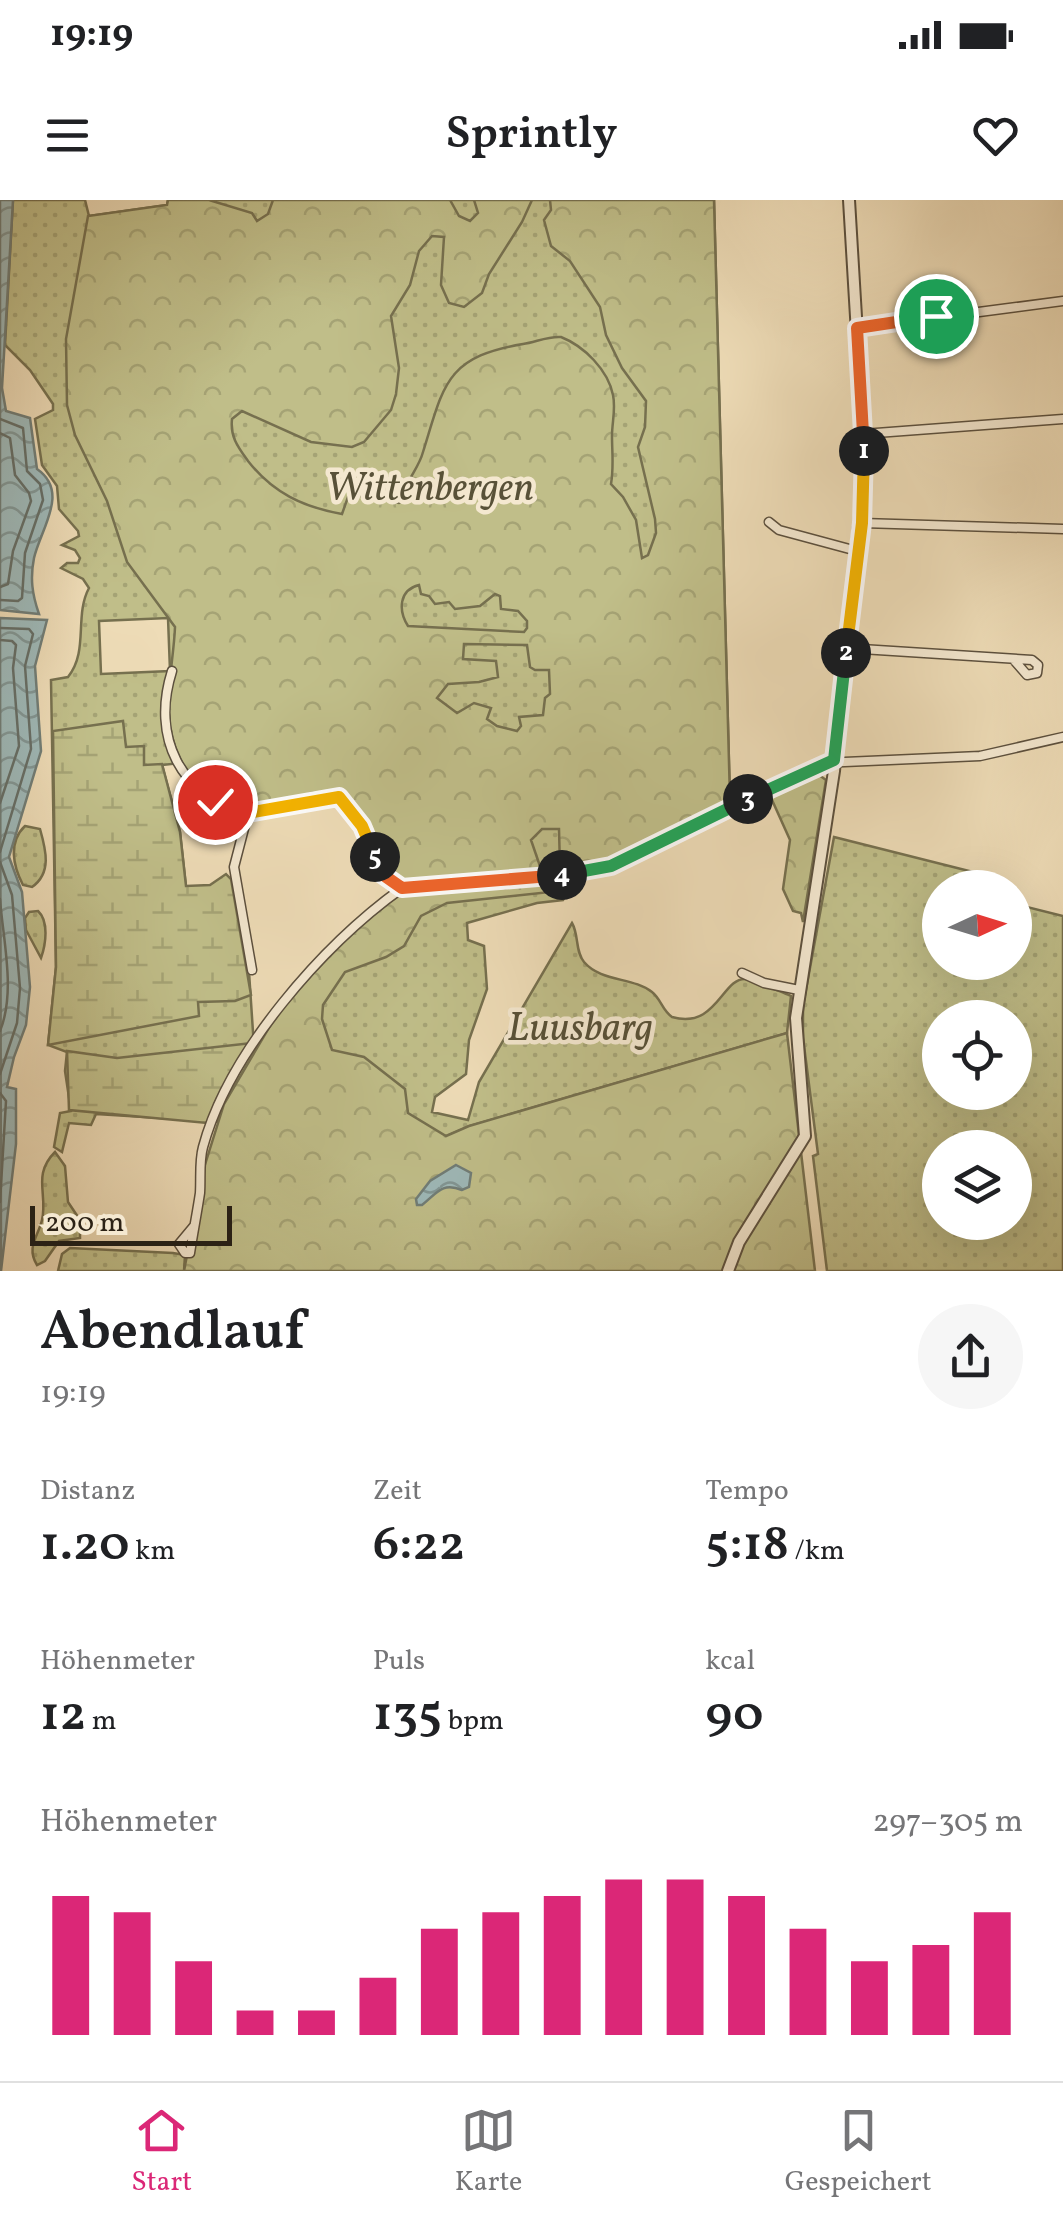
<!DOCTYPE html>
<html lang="de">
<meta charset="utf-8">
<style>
:root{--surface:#fff;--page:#f6f6f6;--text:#202124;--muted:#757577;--line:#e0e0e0;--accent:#db2777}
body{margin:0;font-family:Vollkorn,serif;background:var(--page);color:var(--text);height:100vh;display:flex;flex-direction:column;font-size:38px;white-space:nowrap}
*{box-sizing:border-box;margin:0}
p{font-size:32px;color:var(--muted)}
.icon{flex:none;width:55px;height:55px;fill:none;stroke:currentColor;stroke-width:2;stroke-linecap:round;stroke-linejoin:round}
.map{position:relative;height:1071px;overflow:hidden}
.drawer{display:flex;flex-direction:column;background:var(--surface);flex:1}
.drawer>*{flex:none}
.needle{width:65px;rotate:86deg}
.tools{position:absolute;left:922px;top:670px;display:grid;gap:20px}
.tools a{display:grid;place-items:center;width:110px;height:110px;border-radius:50%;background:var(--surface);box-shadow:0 10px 40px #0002;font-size:50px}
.scale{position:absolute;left:30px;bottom:25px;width:202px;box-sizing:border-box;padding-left:10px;border:5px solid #2c2215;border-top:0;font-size:28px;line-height:35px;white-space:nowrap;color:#2c2215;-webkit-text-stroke:8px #f4e8d0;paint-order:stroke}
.pin{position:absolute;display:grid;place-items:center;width:85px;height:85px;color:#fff;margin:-42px;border:5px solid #fff;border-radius:50%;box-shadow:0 2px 10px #0007}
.km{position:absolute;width:50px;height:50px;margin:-25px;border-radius:50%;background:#222;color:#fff;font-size:28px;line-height:50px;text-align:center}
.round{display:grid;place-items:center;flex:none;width:105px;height:105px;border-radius:52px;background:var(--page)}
.head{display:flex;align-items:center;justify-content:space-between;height:170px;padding:0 40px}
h1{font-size:55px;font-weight:600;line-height:75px}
.figures{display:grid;grid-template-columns:repeat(3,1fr);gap:15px;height:170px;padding:10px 40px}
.figures div{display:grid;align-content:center}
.figures b{font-size:50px;font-weight:600}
.figures small{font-size:28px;font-weight:400}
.figures p{font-size:28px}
.chart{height:280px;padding:20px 40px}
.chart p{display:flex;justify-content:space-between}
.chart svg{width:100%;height:180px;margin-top:10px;stroke:var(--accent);stroke-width:6}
.status{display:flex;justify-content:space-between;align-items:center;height:70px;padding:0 50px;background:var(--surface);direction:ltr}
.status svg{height:28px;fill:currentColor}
header{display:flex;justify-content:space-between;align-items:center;height:130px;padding:0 40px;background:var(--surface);font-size:45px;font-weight:600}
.dock{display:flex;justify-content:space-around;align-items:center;height:140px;border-top:2px solid var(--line);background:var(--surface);font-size:28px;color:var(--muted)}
.dock a{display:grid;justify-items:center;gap:5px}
.dock .selected{color:var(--accent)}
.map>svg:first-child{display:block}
</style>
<div class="status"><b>19:19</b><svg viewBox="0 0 49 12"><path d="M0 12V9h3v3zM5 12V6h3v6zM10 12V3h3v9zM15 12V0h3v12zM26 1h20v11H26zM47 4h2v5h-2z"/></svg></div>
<header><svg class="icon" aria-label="menu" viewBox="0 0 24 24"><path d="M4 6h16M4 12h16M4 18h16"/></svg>Sprintly<svg class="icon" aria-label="heart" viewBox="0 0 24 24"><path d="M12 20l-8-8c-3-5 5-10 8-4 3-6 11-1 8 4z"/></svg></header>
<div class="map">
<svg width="1063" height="1071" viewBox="0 0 1063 1071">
<defs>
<pattern id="grass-dots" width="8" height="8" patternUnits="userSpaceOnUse" patternTransform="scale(2.5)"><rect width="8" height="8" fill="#c0be89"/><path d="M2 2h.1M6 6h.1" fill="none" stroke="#a5a375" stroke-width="1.8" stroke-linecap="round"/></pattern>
<pattern id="forest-crowns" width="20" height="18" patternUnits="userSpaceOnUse" patternTransform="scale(2.5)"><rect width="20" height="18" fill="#c0be89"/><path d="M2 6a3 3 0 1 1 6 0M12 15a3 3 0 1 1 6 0" fill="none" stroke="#a5a375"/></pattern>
<pattern id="wetland-marsh" width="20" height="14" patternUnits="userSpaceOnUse" patternTransform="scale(2.5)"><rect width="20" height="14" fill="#c0be89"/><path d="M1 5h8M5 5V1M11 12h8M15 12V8" fill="none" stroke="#a5a375"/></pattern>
<pattern id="water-waves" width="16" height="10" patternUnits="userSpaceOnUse" patternTransform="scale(2.5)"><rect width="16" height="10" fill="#9eb9b9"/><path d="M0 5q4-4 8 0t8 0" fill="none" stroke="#819695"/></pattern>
</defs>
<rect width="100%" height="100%" fill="#eedcb7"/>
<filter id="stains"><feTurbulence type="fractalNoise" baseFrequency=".002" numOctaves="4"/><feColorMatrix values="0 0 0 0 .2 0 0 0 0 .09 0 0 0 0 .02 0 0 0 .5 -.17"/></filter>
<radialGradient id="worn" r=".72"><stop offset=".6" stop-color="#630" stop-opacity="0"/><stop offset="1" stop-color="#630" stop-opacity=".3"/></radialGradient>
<g fill="url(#grass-dots)" stroke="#76704f" stroke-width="2.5" fill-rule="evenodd">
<path d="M 13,0 L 85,0 L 89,16 L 167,5 L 168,0 L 714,0 L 730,600 L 597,664 L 567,667 L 569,690 L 563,700 L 537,703 L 467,723 L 468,740 L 484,746 L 487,789 L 469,840 L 466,874 L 435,897 L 432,912 L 468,920 L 479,882 L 572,723 C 579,735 575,751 584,762 C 601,782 633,777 652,792 C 661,799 662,810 672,817 C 717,830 722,777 746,779 C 750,779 787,794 791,796 L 787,833 L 470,926 L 447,936 L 96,914 L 91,925 L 69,923 L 62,952 L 54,947 L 60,913 L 71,911 L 65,871 L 67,852 L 48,845 L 56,767 L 51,480 L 68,477 C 89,451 74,416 89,388 L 83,379 L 61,368 L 67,363 L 78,363 L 80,358 L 75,350 L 62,345 L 79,336 L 78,331 L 59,309 L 57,286 L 42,265 L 35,219 L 53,210 L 53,204 L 30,170 L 5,145 ZM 168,418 L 170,471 L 101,474 L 99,421 ZM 180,563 L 246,611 L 338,595 L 364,626 L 383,673 L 403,689 L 284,800 L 254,847 L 249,772 L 186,687 L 180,632 L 162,565 Z"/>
<path d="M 25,626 L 40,629 C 46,650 52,673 32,687 L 23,685 C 13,666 8,642 25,626 Z"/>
<path d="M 834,637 L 997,678 L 998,687 L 940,688 L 940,762 L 1015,762 L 1015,704 L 1063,716 L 1063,1071 L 827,1071 L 813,956 L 818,954 L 803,838 L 803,806 ZM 940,818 L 1015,818 L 1015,892 L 940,892 ZM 940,948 L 1015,948 L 1015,1022 L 940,1022 Z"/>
<path d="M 38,711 C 49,721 46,744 41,758 L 26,730 L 25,718 L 29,712 Z"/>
<path d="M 55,952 L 65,966 L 68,1002 L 80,1020 L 80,1038 L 59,1041 L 45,1061 L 37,1065 C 26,1047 38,1037 42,1020 C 48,994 32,975 55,952 Z"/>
<polygon points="70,1048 173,1053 185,1055 184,1071 58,1071 62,1054"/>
</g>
<g fill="url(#forest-crowns)" stroke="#76704f" stroke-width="2.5" fill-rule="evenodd">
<path d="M 168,0 L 209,0 L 252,13 L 257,21 L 268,14 L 273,0 L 450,0 L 459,16 L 470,21 L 478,13 L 474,0 L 532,0 L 522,22 L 489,74 L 482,93 L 464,107 L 449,103 L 441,85 L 444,37 L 432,36 L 419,51 L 410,85 L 391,116 L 399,168 L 396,194 L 391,210 L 364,242 L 352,247 L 311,242 L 242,211 L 232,219 C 230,237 238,247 248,261 C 273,293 303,307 342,314 L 348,297 L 354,295 L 399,303 L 404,301 C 404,280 418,271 423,252 C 444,185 445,157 523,144 C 536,142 548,136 561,137 C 584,146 608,170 613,195 C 616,209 612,222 612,236 C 612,253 614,267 611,284 L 623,297 L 636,320 L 642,358 L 648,355 L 656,333 L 655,319 L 638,247 L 645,227 L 646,201 L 622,168 L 606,135 L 600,107 L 570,61 L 551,46 L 544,20 L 551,10 L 550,0 L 714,0 L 730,600 L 597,664 L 560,668 L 559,629 L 542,629 L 531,640 L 542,672 L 404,684 L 384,671 L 365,625 L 349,602 L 338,593 C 316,598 265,612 245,609 C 197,602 171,558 169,513 C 167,485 174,455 175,427 L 127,362 L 107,301 L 75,235 L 67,205 L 66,139 L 88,16 L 167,5 ZM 419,385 L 421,394 L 429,396 L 435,404 L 449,402 L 455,409 L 480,406 L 495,394 L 500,396 L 501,409 L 518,411 L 527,421 L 527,428 L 524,432 L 408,426 C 398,410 399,390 419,385 ZM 464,444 L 527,445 L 530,467 L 535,470 L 549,470 L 550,494 L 545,498 L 543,515 L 519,517 L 521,526 L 517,531 L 497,526 L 487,519 L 491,508 L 474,503 L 457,513 L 437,498 L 448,484 L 479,482 L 498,477 L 496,461 L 463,459 Z"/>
<polygon points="815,572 826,580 803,722 801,713 793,711 783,689 790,640 772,600 734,617 732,611"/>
<polygon points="567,677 569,690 447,703 421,716 404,746 386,757 345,772 323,805 322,819 332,850 364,857 405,889 408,913 446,936 469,926 787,833 815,1071 184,1071 203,971 224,904 283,804 371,714 400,695 426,690"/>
</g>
<g fill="url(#wetland-marsh)" stroke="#76704f" stroke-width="2.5">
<polygon points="123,521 126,547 144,546 144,565 162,564 180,632 186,686 210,685 226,674 231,679 251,795 235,801 198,802 199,816 48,845 56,767 53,531"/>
<polygon points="252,843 217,898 207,923 69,910 67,851 117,858"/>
</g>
<g fill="url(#water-waves)" stroke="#707d77" stroke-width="2.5">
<path d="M 0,0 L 13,0 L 2,188 L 6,211 L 30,218 L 37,269 C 70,292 41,328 34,358 C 30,378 32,394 39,414 L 0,410 Z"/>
<polygon points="0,418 47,420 35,466 41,551 9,657 22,692 30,787 26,825 14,857 7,887 16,889 16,944 1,1071"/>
<path d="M 456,965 L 471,973 L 469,987 L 462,990 C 442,982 437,993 422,1005 L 417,1005 L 416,999 L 430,981 Z"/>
</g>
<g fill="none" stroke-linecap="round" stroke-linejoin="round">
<g stroke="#656e67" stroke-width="2.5">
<polyline points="0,219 23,228 27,271 40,284 43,300 25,353 22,398 18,401 0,400"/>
<polyline points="0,233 10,238 15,275 29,293 31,301 13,351 8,384 0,387"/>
<polyline points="0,428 29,429 33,434 25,466 31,549 0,652"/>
<polyline points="0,440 12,441 16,445 13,468 19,546 0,603"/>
<polyline points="0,662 12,695 20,788 17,823 0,874"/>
<path d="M 0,699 C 3,740 16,792 0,831"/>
<polyline points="0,893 6,901 0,1002"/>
</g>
<g stroke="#5c503e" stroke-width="11">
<g id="minor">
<polyline points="857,128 1063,101"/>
<polyline points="863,234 1063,219"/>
<polyline points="769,322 779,330 857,351"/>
<polyline points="862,323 1063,329"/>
<polyline points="846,448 1032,460 1038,465 1037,473 1027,475 1013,459"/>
<path d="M 172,471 C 151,537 180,597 248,613"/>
<polyline points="248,613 339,597 362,626 382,674 402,688 562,675 611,666 822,563 980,556 1063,537"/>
<polyline points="248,613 234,667 252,770"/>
<polyline points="742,773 764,783 799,790"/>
<path d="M 194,1026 L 179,1044 L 185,1053 L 190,1053 C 193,1033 197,1013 200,993 C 201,978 199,961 203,947 C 229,851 323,745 402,688"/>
</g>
</g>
<g stroke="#5c503e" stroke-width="14">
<polyline id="tertiary" points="728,1071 739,1042 805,936 796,818 834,571 865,267 849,0"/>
</g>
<use href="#minor" stroke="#f4e8d0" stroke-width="8"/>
<use href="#tertiary" stroke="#f4e8d0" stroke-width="10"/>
</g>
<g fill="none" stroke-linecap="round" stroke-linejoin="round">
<g stroke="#fff" stroke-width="20">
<polyline id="split-1" points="864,251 857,128 936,116"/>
</g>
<g stroke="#fff" stroke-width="20">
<polyline id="split-2" points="846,453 862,323 864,251"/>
</g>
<g stroke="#fff" stroke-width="20">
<polyline id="split-3" points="748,599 834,560 846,453"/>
</g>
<g stroke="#fff" stroke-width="20">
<polyline id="split-4" points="562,675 611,666 748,599"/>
</g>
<g stroke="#fff" stroke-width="20">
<polyline id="split-5" points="375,657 382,674 402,688 562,675"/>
</g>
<g stroke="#fff" stroke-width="20">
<polyline id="split-6" points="215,602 248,613 339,597 362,626 375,657"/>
</g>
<use href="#split-1" stroke="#f0652b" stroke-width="12"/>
<use href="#split-2" stroke="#f5b400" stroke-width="12"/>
<use href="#split-3" stroke="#22a559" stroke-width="12"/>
<use href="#split-4" stroke="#22a559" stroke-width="12"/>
<use href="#split-5" stroke="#f0652b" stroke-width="12"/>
<use href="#split-6" stroke="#f5b400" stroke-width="12"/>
</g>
<g text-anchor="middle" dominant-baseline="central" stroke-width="9" stroke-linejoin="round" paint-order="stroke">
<g font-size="40" font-style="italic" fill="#585138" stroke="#f4e8d0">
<text x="430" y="290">Wittenbergen</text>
<text x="580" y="830">Luusbarg</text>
</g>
</g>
<rect width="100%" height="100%" filter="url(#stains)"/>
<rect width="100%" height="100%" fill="url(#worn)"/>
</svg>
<div class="tools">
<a><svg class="needle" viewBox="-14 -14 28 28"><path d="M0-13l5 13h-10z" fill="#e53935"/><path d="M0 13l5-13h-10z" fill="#757577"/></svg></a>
<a><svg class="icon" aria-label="locate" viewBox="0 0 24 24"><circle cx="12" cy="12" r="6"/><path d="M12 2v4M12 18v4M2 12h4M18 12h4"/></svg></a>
<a><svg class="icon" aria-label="layers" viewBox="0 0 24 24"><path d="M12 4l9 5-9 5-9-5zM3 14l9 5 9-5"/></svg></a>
</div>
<div class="scale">200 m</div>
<div class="pin" style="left:936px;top:116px;background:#1e9e55"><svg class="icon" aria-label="arrive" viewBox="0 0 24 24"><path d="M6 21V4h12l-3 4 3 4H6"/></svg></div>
<div class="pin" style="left:215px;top:602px;background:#d93025"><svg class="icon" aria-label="check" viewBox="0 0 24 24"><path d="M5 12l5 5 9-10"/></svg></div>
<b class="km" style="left:864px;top:251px">1</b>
<b class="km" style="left:846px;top:453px">2</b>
<b class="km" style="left:748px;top:599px">3</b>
<b class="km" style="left:562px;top:675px">4</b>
<b class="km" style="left:375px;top:657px">5</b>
</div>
<section class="drawer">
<div class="head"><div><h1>Abendlauf</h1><p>19:19</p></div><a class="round"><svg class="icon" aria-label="share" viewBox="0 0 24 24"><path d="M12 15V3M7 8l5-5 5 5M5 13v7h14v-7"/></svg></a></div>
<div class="figures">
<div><p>Distanz</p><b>1.20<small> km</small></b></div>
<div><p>Zeit</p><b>6:22</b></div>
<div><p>Tempo</p><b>5:18<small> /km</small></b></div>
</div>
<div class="figures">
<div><p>Höhenmeter</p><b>12<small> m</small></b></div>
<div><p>Puls</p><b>135<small> bpm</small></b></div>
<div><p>kcal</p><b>90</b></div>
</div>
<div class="chart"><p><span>Höhenmeter</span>297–305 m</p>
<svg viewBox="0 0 160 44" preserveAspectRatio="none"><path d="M5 44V10M15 44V14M25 44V26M35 44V38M45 44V38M55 44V30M65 44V18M75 44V14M85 44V10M95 44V6M105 44V6M115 44V10M125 44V18M135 44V26M145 44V22M155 44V14"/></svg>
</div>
</section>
<nav class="dock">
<a class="selected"><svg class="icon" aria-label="home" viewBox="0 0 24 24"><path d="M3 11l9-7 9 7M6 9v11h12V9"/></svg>Start</a>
<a><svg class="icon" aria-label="map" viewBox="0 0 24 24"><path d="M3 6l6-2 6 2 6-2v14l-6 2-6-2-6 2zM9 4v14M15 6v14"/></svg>Karte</a>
<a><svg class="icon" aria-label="saved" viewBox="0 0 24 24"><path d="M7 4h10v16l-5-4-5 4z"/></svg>Gespeichert</a>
</nav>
